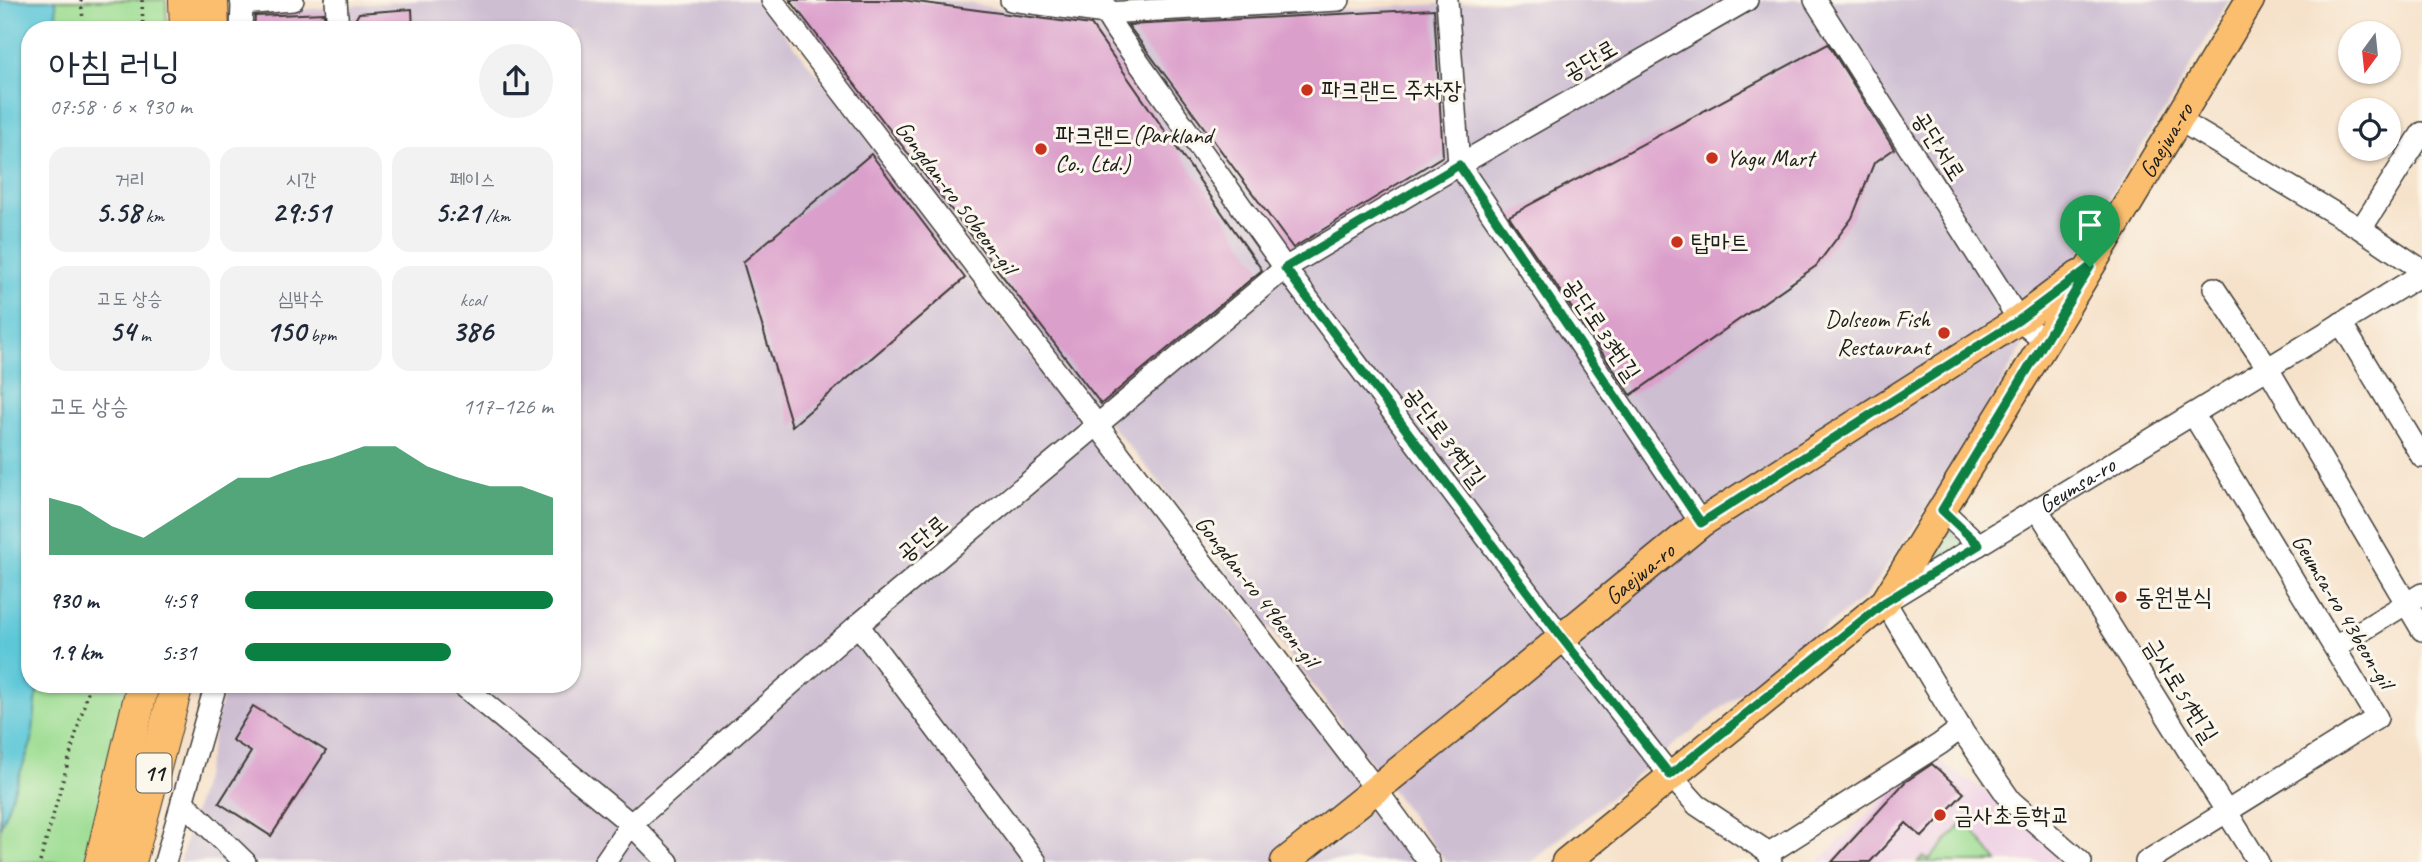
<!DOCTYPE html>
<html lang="ko">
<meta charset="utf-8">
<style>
:root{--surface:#fff;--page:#f2f2f3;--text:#1f2937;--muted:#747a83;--accent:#0b8043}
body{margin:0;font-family:Caveat,"Poor Story",sans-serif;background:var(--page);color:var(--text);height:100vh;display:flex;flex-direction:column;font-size:26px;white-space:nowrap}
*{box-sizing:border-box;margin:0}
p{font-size:23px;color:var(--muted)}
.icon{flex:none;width:38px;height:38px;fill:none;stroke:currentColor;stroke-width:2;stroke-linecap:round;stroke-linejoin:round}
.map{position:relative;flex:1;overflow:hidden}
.panel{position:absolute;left:21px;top:21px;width:560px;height:672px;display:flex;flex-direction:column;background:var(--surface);border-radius:28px;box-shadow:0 2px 5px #0004}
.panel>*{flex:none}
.needle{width:46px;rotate:195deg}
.fabs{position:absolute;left:2338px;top:21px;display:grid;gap:14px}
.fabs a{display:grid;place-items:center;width:63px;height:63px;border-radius:50%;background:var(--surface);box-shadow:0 2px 5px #0004;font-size:35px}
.pin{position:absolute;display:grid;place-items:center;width:60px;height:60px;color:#fff;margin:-72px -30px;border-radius:50% 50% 50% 0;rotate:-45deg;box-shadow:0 0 7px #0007}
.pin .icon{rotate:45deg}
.round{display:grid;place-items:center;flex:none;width:74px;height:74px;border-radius:37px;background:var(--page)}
.overview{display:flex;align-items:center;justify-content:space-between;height:119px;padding:0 28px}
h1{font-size:38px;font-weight:600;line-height:52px}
.stats{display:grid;grid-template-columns:repeat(3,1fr);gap:10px;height:119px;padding:7px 28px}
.stats div{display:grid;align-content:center;border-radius:18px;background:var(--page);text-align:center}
.stats b{font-size:30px;font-weight:600}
.stats small{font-size:19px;font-weight:400}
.stats p{font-size:19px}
.chart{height:196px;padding:14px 28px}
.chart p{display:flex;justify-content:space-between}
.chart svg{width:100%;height:126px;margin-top:7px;fill:var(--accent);opacity:.7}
ul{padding:0 28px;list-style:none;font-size:23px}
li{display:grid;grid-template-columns:112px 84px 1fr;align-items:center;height:52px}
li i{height:18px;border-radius:9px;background:var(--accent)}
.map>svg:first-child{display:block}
</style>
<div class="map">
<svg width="2422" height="862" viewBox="0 0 2422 862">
<rect width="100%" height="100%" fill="#fbf7ec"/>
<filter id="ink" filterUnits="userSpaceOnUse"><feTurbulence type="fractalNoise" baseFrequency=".0143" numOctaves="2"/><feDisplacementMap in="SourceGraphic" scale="14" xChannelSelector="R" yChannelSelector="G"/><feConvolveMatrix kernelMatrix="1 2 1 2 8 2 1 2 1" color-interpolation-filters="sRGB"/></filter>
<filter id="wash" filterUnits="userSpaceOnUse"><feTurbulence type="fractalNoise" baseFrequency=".00686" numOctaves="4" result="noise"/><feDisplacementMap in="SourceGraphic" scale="28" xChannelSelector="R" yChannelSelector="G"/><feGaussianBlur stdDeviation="1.57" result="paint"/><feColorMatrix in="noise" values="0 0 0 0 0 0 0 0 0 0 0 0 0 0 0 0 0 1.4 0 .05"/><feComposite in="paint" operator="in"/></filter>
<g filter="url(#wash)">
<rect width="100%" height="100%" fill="#f6e2ca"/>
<polygon fill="#efd0e5" points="1931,756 1981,788 2047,841 2063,862 1818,862 1913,769"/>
<g fill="#cdbed2">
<polygon points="424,0 757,0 863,131 980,294 1079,417 1097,445 1244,628 1422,862 180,862 205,774 225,684 572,684 572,30 245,30 245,14"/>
<polygon points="784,0 944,0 1080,20 1139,19 1523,0 2229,0 2169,104 2114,189 2072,269 2023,345 1947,479 1866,596 1670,748 1531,862 1446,862 1156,478 1071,379"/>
</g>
<g fill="#9ddd93" stroke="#5c7c58" stroke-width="2">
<polygon points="0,0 166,0 167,30 30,30 30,684 134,684 86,862 0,862"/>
<polygon points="1966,820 1997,862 1918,862 1923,857 1929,860"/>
</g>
<polygon fill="#7ebc7d" stroke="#4d6c4c" stroke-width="2" points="1944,526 1965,544 1912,579"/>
<polygon fill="#5dc7d8" stroke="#3c727a" stroke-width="2" points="0,0 56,0 57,30 30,30 30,684 38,684 32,741 0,828"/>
<g id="blocks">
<g fill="#db9fcb">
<polygon points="790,0 902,0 1091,25 1262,270 1101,404"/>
<polygon points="412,9 413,30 355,30 355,20 359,13"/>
<polygon points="1434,9 1443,156 1293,248 1128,25"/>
<polygon points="324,13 325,30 254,30 255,16"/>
<polygon points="1828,44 1894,149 1874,163 1852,218 1816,266 1631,395 1509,216"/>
<polygon points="871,154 965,278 792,426 743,262"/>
<polygon points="253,706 326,751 271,836 219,803 251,752 232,740"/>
<polygon points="1932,764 1964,793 1922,837 1906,823 1870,862 1832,862 1905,782"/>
</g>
</g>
</g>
<g filter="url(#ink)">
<use href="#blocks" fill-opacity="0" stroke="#3d3a36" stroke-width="2"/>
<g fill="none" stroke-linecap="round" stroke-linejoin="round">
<g stroke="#3d3a36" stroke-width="24">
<g id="minor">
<polyline points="241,0 242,4 293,0"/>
<polyline points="336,0 338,30"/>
<polyline points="772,0 1375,788 1429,862"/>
<polyline points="1011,0 1105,13 1339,0"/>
<polyline points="1104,0 1105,13 1117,32 1285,268 1562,638 1670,775 1697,805 1769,853 1771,862"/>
<polyline points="1447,0 1459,165 1701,523"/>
<polyline points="1815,0 2019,320 2045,342"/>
<polyline points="241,30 242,4"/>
<polyline points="2179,120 2361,229 2422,270"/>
<polyline points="2361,229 2422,133"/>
<polyline points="2214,288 2267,367 2422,630"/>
<polyline points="2341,323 2422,457"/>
<polyline points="1942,510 1979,545"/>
<polyline points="2038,510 2258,862"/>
<polyline points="858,625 1036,862"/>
<polyline points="2335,647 2422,594"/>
<polyline points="461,684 631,824 668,862"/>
<polyline points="182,801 245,862"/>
<polyline points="1769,853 1940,744 1961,728"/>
<polyline points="165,862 216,684"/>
<polyline points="605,862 631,824 858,625 1285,268 1459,165 1747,0"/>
<path id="s1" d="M 2081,862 L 2011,801 L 1963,732 L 1885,602 L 2422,274"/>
<polyline points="2146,862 2377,718 2193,414"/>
</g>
</g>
<g stroke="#3d3a36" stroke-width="31">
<g id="major">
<path id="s2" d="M 1285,862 L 1451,729 L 1701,523 L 2019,320 L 2079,275"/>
<path id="s3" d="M 1566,862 L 1885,602 L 2045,342 L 2250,0"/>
</g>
</g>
<g stroke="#3d3a36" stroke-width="34">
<g id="highway">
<polyline points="185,0 186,30"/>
<polyline points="212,0 213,30"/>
<polyline points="101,862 143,684"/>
<polyline points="130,862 177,684"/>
</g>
</g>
<g stroke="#3d3a36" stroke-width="3.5" stroke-dasharray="2 5" stroke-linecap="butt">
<polyline points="81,0 84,30"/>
<polyline points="142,0 143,30"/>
<polyline points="40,862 90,684"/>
</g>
<use href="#minor" stroke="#fff" stroke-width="21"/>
<use href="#major" stroke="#fbbe6e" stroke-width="28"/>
<use href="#highway" stroke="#fbbe6e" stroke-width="32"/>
</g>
</g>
<g fill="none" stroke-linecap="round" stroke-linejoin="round" filter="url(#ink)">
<g stroke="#fff" stroke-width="14">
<polygon id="route" points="1459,165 1701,523 2019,320 2090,267 1942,510 1979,545 1885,602 1670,775 1562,638 1285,268"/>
</g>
<use href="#route" stroke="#0b8043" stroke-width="9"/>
</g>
<g fill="#c8321e" stroke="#fbf7ec" stroke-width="2.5">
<circle cx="1307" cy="90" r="7"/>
<circle cx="1041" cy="149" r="7"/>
<circle cx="1712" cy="158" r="7"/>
<circle cx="1677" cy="242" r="7"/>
<circle cx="1944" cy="333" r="7"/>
<circle cx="2121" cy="597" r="7"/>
<circle cx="1940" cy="815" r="7"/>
</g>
<g text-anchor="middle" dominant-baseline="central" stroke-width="6" stroke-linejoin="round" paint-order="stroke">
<rect fill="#fbf7ec" stroke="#5f5e5a" stroke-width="2" x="136.5" y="753.5" width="35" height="39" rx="5"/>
<g font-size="23" font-weight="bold" fill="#1c1c1c">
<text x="154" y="773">11</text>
</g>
<g font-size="24" fill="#1c1c1c" stroke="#fbf7ec">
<text transform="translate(1590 60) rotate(-30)">공단로</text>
<text stroke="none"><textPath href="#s3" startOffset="952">Gaejwa-ro</textPath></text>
<text transform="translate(1939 146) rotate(58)">공단서로</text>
<text transform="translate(956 197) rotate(53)">Gongdan-ro 50beon-gil</text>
<text transform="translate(1602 329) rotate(56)">공단로33번길</text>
<text transform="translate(1445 437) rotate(53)">공단로39번길</text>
<text stroke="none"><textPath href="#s1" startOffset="553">Geumsa-ro</textPath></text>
<text transform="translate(922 538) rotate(-40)">공단로</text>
<text stroke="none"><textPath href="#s2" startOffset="457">Gaejwa-ro</textPath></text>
<text transform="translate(1257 591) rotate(52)">Gongdan-ro 49beon-gil</text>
<text transform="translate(2343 611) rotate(59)">Geumsa-ro 43beon-gil</text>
<text transform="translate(2181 690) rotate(58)">금사로51번길</text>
</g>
<g font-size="24" fill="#1c1c1c" stroke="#fbf7ec" text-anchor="start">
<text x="1321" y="90">파크랜드 주차장</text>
<text x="1055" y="135">파크랜드(Parkland<tspan x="1055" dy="28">Co., Ltd.)</tspan></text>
<text x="1726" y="158">Yagu Mart</text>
<text x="1691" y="242">탑마트</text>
<text x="1930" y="319" text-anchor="end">Dolseom Fish<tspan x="1930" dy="28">Restaurant</tspan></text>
<text x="2135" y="597">동원분식</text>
<text x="1954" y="815">금사초등학교</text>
</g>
</g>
</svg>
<div class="fabs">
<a><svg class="needle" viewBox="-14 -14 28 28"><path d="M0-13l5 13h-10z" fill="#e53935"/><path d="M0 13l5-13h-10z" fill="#747a83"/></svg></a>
<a><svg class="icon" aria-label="locate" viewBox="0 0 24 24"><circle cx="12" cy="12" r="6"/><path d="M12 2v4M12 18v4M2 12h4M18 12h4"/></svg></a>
</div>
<div class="pin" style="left:2090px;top:267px;background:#1e9e55"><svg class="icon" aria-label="arrive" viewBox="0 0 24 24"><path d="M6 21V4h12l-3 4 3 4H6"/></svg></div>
<section class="panel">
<div class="overview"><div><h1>아침 러닝</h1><p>07:58 · 6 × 930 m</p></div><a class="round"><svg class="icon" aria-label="share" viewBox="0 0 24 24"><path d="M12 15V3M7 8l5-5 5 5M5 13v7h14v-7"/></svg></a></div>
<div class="stats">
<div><p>거리</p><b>5.58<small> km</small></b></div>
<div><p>시간</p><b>29:51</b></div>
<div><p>페이스</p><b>5:21<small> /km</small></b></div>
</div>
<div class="stats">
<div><p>고도 상승</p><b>54<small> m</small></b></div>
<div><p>심박수</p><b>150<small> bpm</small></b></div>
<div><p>kcal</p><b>386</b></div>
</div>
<div class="chart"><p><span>고도 상승</span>117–126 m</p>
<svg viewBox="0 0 160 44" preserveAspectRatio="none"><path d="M0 44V24L10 27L20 34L30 38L40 31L50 24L60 17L70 17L80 13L90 10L100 6L110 6L120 13L130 17L140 20L150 20L160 24V44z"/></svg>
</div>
<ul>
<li><b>930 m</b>4:59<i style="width:100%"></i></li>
<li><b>1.9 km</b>5:31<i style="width:67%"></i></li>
</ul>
</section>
</div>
